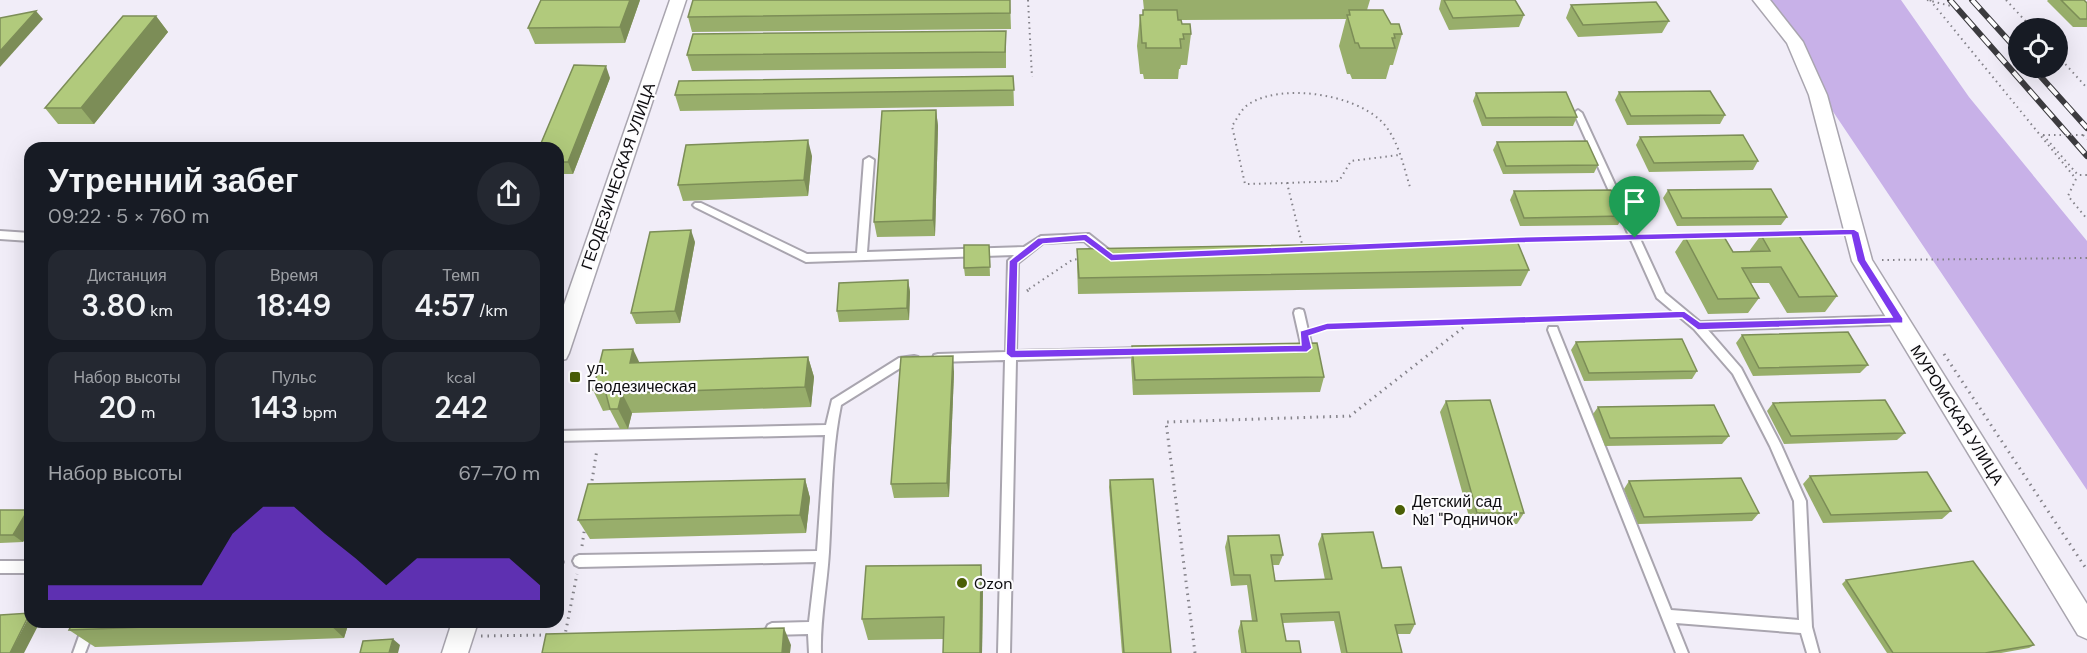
<!DOCTYPE html>
<html lang="ru">
<meta charset="utf-8">
<style>
:root{--surface:#171b24;--page:#242831;--text:#f1f3f6;--muted:#9ea1a6;--accent:#7c3aed}
body{margin:0;font-family:"DM Sans",sans-serif;background:var(--page);color:var(--text);height:100vh;display:flex;flex-direction:column;font-size:22px;white-space:nowrap}
*{box-sizing:border-box;margin:0}
p{font-size:20px;color:var(--muted)}
.icon{flex:none;width:33px;height:33px;fill:none;stroke:currentColor;stroke-width:2;stroke-linecap:round;stroke-linejoin:round}
.map{position:relative;flex:1;overflow:hidden}
.sheet{position:absolute;left:24px;top:142px;width:540px;height:486px;display:flex;flex-direction:column;background:var(--surface);border-radius:18px;box-shadow:0 6px 24px #0002}
.sheet>*{flex:none}
.fabs{position:absolute;left:2008px;top:18px;display:grid;gap:12px}
.fabs a{display:grid;place-items:center;width:60px;height:60px;border-radius:50%;background:var(--surface);box-shadow:0 6px 24px #0002;font-size:30px}
.pin{position:absolute;display:grid;place-items:center;width:51px;height:51px;color:#fff;margin:-62px -26px;border-radius:50% 50% 50% 0;rotate:-45deg;box-shadow:0 0 6px #0007}
.pin .icon{rotate:45deg}
.round{display:grid;place-items:center;flex:none;width:63px;height:63px;border-radius:32px;background:var(--page)}
.overview{display:flex;align-items:center;justify-content:space-between;height:102px;padding:0 24px}
h1{font-size:33px;font-weight:600;line-height:45px}
.figures{display:grid;grid-template-columns:repeat(3,1fr);gap:9px;height:102px;padding:6px 24px}
.figures div{display:grid;align-content:center;border-radius:15px;background:var(--page);text-align:center}
.figures b{font-size:30px;font-weight:600}
.figures small{font-size:16px;font-weight:400}
.figures p{font-size:16px}
.chart{height:168px;padding:12px 24px}
.chart p{display:flex;justify-content:space-between}
.chart svg{width:100%;height:108px;margin-top:6px;fill:var(--accent);opacity:.7}
.map>svg:first-child{display:block}
</style>
<div class="map">
<svg width="2087" height="653" viewBox="0 0 2087 653">
<rect width="100%" height="100%" fill="#f1edf8"/>
<polygon fill="#c8b1e8" points="1755,0 1901,0 1969,97 2087,241 2087,490 1789,46"/>
<g fill="none" stroke-linecap="round" stroke-linejoin="round">
<g stroke="#a9a5af" stroke-width="4">
<g id="service">
<polygon points="1578,110 1582,113 1665,293 1700,322 1899,316 1903,317 1904,320 1903,323 1899,324 1708,330 1741,368 1781,445 1806,501 1812,627 1819,653 1807,653 1801,633 1676,623 1688,653 1676,653 1548,330 1549,327 1557,327 1558,330 1671,610 1799,620 1794,501 1770,446 1733,374 1694,329 1657,298 1574,113"/>
<polygon points="869,157 874,160 867,252 1024,247 1041,236 1089,234 1113,253 1114,256 1113,259 1105,259 1084,241 1043,243 1018,263 1016,351 1145,348 1149,349 1150,352 1149,355 1145,356 1016,360 1010,653 998,653 1005,360 938,362 934,361 933,358 934,355 938,354 1006,352 1008,261 1014,255 806,262 695,207 693,205 695,203 701,203 807,254 857,253 864,160"/>
<polygon points="0,231 30,233 30,241 0,239"/>
<polygon points="1299,309 1303,310 1304,313 1312,348 1311,351 1298,353 1294,352 1293,349 1294,346 1301,344 1294,313 1295,310"/>
<path d="M 914,356 L 918,357 L 919,360 L 918,363 L 905,365 L 841,405 C 831,454 832,503 829,552 C 827,586 820,619 821,653 L 809,653 L 808,634 L 772,635 L 768,633 L 766,629 L 768,625 L 772,623 L 809,622 L 816,562 L 579,567 L 575,565 L 573,561 L 575,557 L 579,555 L 817,551 L 825,435 L 558,441 L 558,431 L 826,425 L 832,400 L 899,358 Z"/>
<rect x="0" y="561" width="30" height="12"/>
<polygon points="84,622 97,622 85,653 73,653"/>
</g>
</g>
<g stroke="#a9a5af" stroke-width="3">
<g id="minor">
<polygon points="670,0 686,0 569,353 566,359 558,361 558,322"/>
<polygon points="1753,0 1770,0 1803,42 1827,95 1872,260 2087,604 2087,639 2078,635 1852,261 1809,95 1787,43"/>
<polygon points="452,622 478,622 468,653 442,653"/>
</g>
</g>
<g stroke="#848289" stroke-width="2" stroke-dasharray="1.5 4" stroke-linecap="butt">
<polyline points="1028,0 1032,77"/>
<polyline points="1927,0 1955,7"/>
<polyline points="1930,0 2076,179"/>
<polyline points="2006,0 2032,28"/>
<polyline points="2058,56 2087,88"/>
<polyline points="2043,135 2078,175 2087,175"/>
<polyline points="2083,135 2087,139"/>
<polyline points="2076,179 2068,196 2087,219"/>
<polyline points="1287,183 1339,181 1351,161 1399,155"/>
<polyline points="1649,237 1834,232"/>
<polyline points="1495,242 1622,238"/>
<path d="M 1303,248 L 1287,183 L 1245,184 L 1232,126 C 1237,119 1241,109 1249,104 C 1282,83 1352,94 1380,120 C 1398,137 1403,165 1410,187"/>
<polyline points="1882,260 2087,258"/>
<polyline points="1029,289 1072,260 1079,259"/>
</g>
<g stroke="#848289" stroke-width="3" stroke-dasharray="1.5 5" stroke-linecap="butt">
<polyline points="1027,291 1031,288"/>
<polyline points="1560,319 1665,315"/>
<polyline points="1318,329 1545,320"/>
<polyline points="1944,354 2087,570"/>
<polyline points="591,487 597,449"/>
<polyline points="582,546 585,526"/>
<polyline points="558,562 565,562"/>
<polyline points="562,635 565,635 577,574"/>
<polyline points="481,636 549,635"/>
<polyline points="1195,653 1166,422 1350,416 1469,323"/>
</g>
<use href="#service" fill="#fff" fill-rule="evenodd"/>
<use href="#minor" fill="#fff" fill-rule="evenodd"/>
<g stroke="#3c3b3f" stroke-width="6">
<g id="rail">
<polyline points="1950,0 2087,156"/>
<polyline points="1972,0 2019,52"/>
<polyline points="2033,68 2087,128"/>
</g>
</g>
<use href="#rail" stroke="#fdfcfe" stroke-width="4" stroke-dasharray="12" stroke-linecap="butt"/>
<polyline stroke="#848289" stroke-width="2" stroke-dasharray="1.5 4" stroke-linecap="butt" points="2043,135 2087,135"/>
</g>
<g fill="#98ae6b">
<polygon points="640,0 625,43 535,44 528,28"/>
<polygon points="1010,0 1011,29 692,32 688,17"/>
<polygon points="1143,0 1370,0 1367,10 1391,24 1402,34 1393,65 1390,65 1386,79 1352,79 1350,74 1347,74 1339,46 1346,19 1181,20 1182,24 1191,34 1187,65 1181,65 1180,69 1179,69 1178,79 1144,79 1143,74 1140,74 1137,46 1140,15 1143,15 1143,10 1144,10"/>
<polygon points="1441,0 1515,0 1524,15 1519,27 1449,30 1439,9"/>
<polygon points="2048,0 2084,0 2087,3 2087,27 2073,27 2047,1"/>
<polygon points="1571,5 1669,21 1662,33 1578,37 1566,18"/>
<polygon points="156,16 168,32 94,124 58,124 45,108"/>
<polygon points="1006,47 1006,68 692,71 687,55"/>
<polygon points="1013,76 1014,106 680,111 675,95"/>
<polygon points="610,78 573,174 558,174 558,148"/>
<polygon points="1619,92 1725,115 1720,124 1627,125 1615,100"/>
<polygon points="1476,93 1577,117 1573,126 1482,126 1473,101"/>
<polygon points="936,110 938,126 935,236 877,237 874,222"/>
<polygon points="1640,137 1758,161 1753,170 1649,172 1636,145"/>
<polygon points="1497,142 1598,165 1594,173 1503,174 1493,150"/>
<polygon points="812,156 808,196 683,201 678,185"/>
<polygon points="1668,190 1787,217 1781,225 1677,226 1663,198"/>
<polygon points="1514,191 1623,216 1618,225 1520,226 1510,200"/>
<polygon points="1761,235 1837,296 1825,312 1787,313 1769,283 1751,283 1759,298 1748,313 1708,314 1675,252 1685,237 1733,252 1750,251 1750,250"/>
<polygon points="695,242 680,323 636,324 631,313"/>
<polygon points="989,245 990,276 965,276 964,268"/>
<polygon points="1077,249 1529,270 1521,286 1078,294 1077,264"/>
<polygon points="908,280 910,292 909,320 839,322 837,311"/>
<polygon points="1742,335 1868,365 1860,373 1753,376 1736,343"/>
<polygon points="1576,342 1697,371 1692,379 1584,381 1571,350"/>
<polygon points="1132,346 1324,377 1320,392 1133,395 1131,361"/>
<polygon points="808,357 814,377 811,407 632,413 628,429 620,429 610,410 603,411 593,390 639,363"/>
<polygon points="954,372 949,497 894,498 891,484"/>
<polygon points="1446,401 1524,513 1517,524 1471,524 1440,412"/>
<polygon points="1773,403 1905,433 1897,440 1784,444 1767,411"/>
<polygon points="1598,407 1729,436 1722,444 1605,446 1593,414"/>
<polygon points="1810,476 1951,511 1942,519 1823,523 1803,484"/>
<polygon points="805,479 810,498 806,533 590,539 578,520"/>
<polygon points="1110,480 1171,653 1122,653 1109,487"/>
<polygon points="1629,481 1759,513 1752,521 1638,524 1624,489"/>
<polygon points="0,510 28,510 30,511 30,531 23,542 0,543"/>
<polygon points="1322,534 1382,568 1415,624 1410,634 1397,634 1402,653 1341,653 1334,621 1283,623 1286,641 1301,653 1241,653 1238,631 1241,621 1252,621 1247,585 1231,586 1225,547 1228,536 1283,555 1279,565 1273,565 1275,581 1325,580 1318,544"/>
<polygon points="1846,580 2034,645 2029,648 2001,653 1887,653 1842,584"/>
<polygon points="983,587 982,653 943,653 944,639 868,640 862,619"/>
<polygon points="73,622 349,622 344,638 95,647 69,630"/>
</g>
<g fill="#7c8d57">
<polygon points="630,0 640,0 625,43 620,27"/>
<polygon points="36,11 43,19 0,67 0,51"/>
<polygon points="156,16 168,32 94,124 81,108"/>
<polygon points="606,66 610,78 573,174 568,162"/>
<polygon points="936,110 938,126 935,236 933,220"/>
<polygon points="808,140 812,156 808,196 804,180"/>
<polygon points="691,230 695,242 680,323 675,311"/>
<polygon points="908,280 910,292 909,320 907,308"/>
<polygon points="633,349 643,370 630,363"/>
<polygon points="953,356 954,372 949,497 947,483"/>
<polygon points="808,357 814,377 811,407 805,387"/>
<polygon points="622,393 632,413 628,429 618,409"/>
<polygon points="805,479 810,498 806,533 800,515"/>
<polygon points="28,510 30,511 30,531 23,542 13,535"/>
<polygon points="981,565 983,587 982,653 980,653"/>
<polygon points="30,615 30,622 40,622 24,653 10,653"/>
<polygon points="327,622 349,622 344,638"/>
<polygon points="784,628 791,645 790,653 782,653"/>
<polygon points="393,639 400,645 398,653 389,653"/>
</g>
<g fill="#b1ca7c" stroke="#7c8d57" stroke-width="1.5">
<polygon points="541,0 630,0 620,27 528,28"/>
<polygon points="693,0 1010,0 1010,13 688,17"/>
<polygon points="1444,0 1515,0 1524,15 1453,18"/>
<polygon points="2061,0 2084,0 2087,3 2087,19 2080,19"/>
<polygon points="1656,2 1669,21 1583,25 1571,5"/>
<polygon points="1143,10 1177,10 1178,20 1181,20 1182,24 1190,24 1191,34 1183,34 1184,39 1180,39 1181,48 1146,48 1146,43 1142,43 1140,15 1143,15"/>
<polygon points="1349,10 1383,10 1391,24 1399,24 1402,34 1394,34 1395,38 1392,38 1395,48 1360,48 1358,43 1355,43 1347,15 1350,15"/>
<polygon points="36,11 0,51 0,18"/>
<polygon points="123,16 156,16 81,108 45,108"/>
<polygon points="1006,31 1005,52 687,55 693,34"/>
<polygon points="574,65 606,66 568,162 558,162 558,148 539,148"/>
<polygon points="1013,76 1014,90 675,95 679,81"/>
<polygon points="1710,91 1725,115 1631,116 1619,92"/>
<polygon points="1566,92 1577,117 1486,118 1476,93"/>
<polygon points="936,110 933,220 874,222 882,111"/>
<polygon points="1743,135 1758,161 1654,163 1640,137"/>
<polygon points="808,140 804,180 678,185 686,145"/>
<polygon points="1587,141 1598,165 1506,166 1497,142"/>
<polygon points="1771,189 1787,217 1682,218 1668,190"/>
<polygon points="1611,190 1623,216 1524,218 1514,191"/>
<polygon points="691,230 675,311 631,313 650,232"/>
<polygon points="1798,234 1837,296 1799,297 1781,267 1742,268 1759,298 1718,299 1685,237 1723,235 1733,252 1770,251 1761,235"/>
<polygon points="1517,241 1529,270 1079,278 1077,249"/>
<polygon points="964,245 989,245 990,267 964,268"/>
<polygon points="908,280 907,308 837,311 839,283"/>
<polygon points="1848,332 1868,365 1759,368 1742,335"/>
<polygon points="1682,339 1697,371 1589,373 1576,342"/>
<polygon points="1317,343 1324,377 1135,380 1132,346"/>
<polygon points="633,349 630,363 808,357 805,387 622,393 618,409 610,409 605,390 593,390 603,350"/>
<polygon points="953,356 947,483 891,484 901,357"/>
<polygon points="1490,400 1524,513 1477,513 1446,401"/>
<polygon points="1885,400 1905,433 1791,436 1773,403"/>
<polygon points="1714,405 1729,436 1610,438 1598,407"/>
<polygon points="1927,472 1951,511 1831,515 1810,476"/>
<polygon points="1741,478 1759,513 1644,517 1629,481"/>
<polygon points="805,479 800,515 578,520 588,484"/>
<polygon points="1153,479 1171,653 1124,653 1110,480"/>
<polygon points="0,510 28,510 13,535 0,535"/>
<polygon points="1373,532 1382,568 1401,567 1415,624 1395,625 1402,653 1347,653 1339,612 1281,614 1286,641 1299,641 1301,653 1246,653 1241,621 1257,621 1250,575 1234,575 1228,536 1279,535 1283,555 1271,555 1275,581 1332,579 1322,534"/>
<polygon points="1973,561 2034,645 1985,653 1893,653 1846,580"/>
<polygon points="981,565 980,653 943,653 944,617 862,619 866,566"/>
<polygon points="30,613 10,653 0,653 0,615"/>
<polygon points="73,622 274,622 69,630"/>
<polygon points="784,628 782,653 542,653 546,634"/>
<polygon points="393,639 389,653 360,653 363,641"/>
</g>
<path fill="#7c3aed" stroke="#fff" stroke-width="1.5" fill-rule="evenodd" d="M 1854,229 L 1859,232 L 1866,260 L 1903,318 L 1903,323 L 1698,330 L 1682,318 L 1327,330 L 1309,336 L 1312,348 L 1307,352 L 1011,358 L 1006,354 L 1009,261 L 1038,238 L 1086,234 L 1113,254 L 1518,237 ZM 1851,235 L 1857,261 L 1892,317 L 1700,322 L 1684,311 L 1327,323 L 1300,331 L 1301,345 L 1016,350 L 1018,263 L 1043,244 L 1084,241 L 1111,261 L 1518,243 Z"/>
<g fill="#4a5f06" stroke="#fdfcfe" stroke-width="2">
<rect x="569" y="371" width="12" height="12" rx="3"/>
<circle cx="1400" cy="510" r="6"/>
<circle cx="962" cy="583" r="6"/>
</g>
<g text-anchor="middle" dominant-baseline="central" stroke-width="4.5" stroke-linejoin="round" paint-order="stroke">
<g font-size="16" fill="#0e0d10" stroke="#fdfcfe">
<text transform="translate(618 176) rotate(-71)">ГЕОДЕЗИЧЕСКАЯ УЛИЦА</text>
<text transform="translate(1957 415) rotate(58)">МУРОМСКАЯ УЛИЦА</text>
</g>
<g font-size="16" fill="#0e0d10" stroke="#fdfcfe" text-anchor="start">
<text x="587" y="368">ул.<tspan x="587" dy="18">Геодезическая</tspan></text>
<text x="1412" y="501">Детский сад<tspan x="1412" dy="18">№1 "Родничок"</tspan></text>
<text x="974" y="583">Ozon</text>
</g>
</g>
</svg>
<div class="fabs">
<a><svg class="icon" aria-label="locate" viewBox="0 0 24 24"><circle cx="12" cy="12" r="6"/><path d="M12 2v4M12 18v4M2 12h4M18 12h4"/></svg></a>
</div>
<div class="pin" style="left:1635px;top:238px;background:#1e9e55"><svg class="icon" aria-label="arrive" viewBox="0 0 24 24"><path d="M6 21V4h12l-3 4 3 4H6"/></svg></div>
<section class="sheet">
<div class="overview"><div><h1>Утренний забег</h1><p>09:22 · 5 × 760 m</p></div><a class="round"><svg class="icon" aria-label="share" viewBox="0 0 24 24"><path d="M12 15V3M7 8l5-5 5 5M5 13v7h14v-7"/></svg></a></div>
<div class="figures">
<div><p>Дистанция</p><b>3.80<small> km</small></b></div>
<div><p>Время</p><b>18:49</b></div>
<div><p>Темп</p><b>4:57<small> /km</small></b></div>
</div>
<div class="figures">
<div><p>Набор высоты</p><b>20<small> m</small></b></div>
<div><p>Пульс</p><b>143<small> bpm</small></b></div>
<div><p>kcal</p><b>242</b></div>
</div>
<div class="chart"><p><span>Набор высоты</span>67–70 m</p>
<svg viewBox="0 0 160 44" preserveAspectRatio="none"><path d="M0 44V38L10 38L20 38L30 38L40 38L50 38L60 17L70 6L80 6L90 17L100 27L110 38L120 27L130 27L140 27L150 27L160 38V44z"/></svg>
</div>
</section>
</div>
